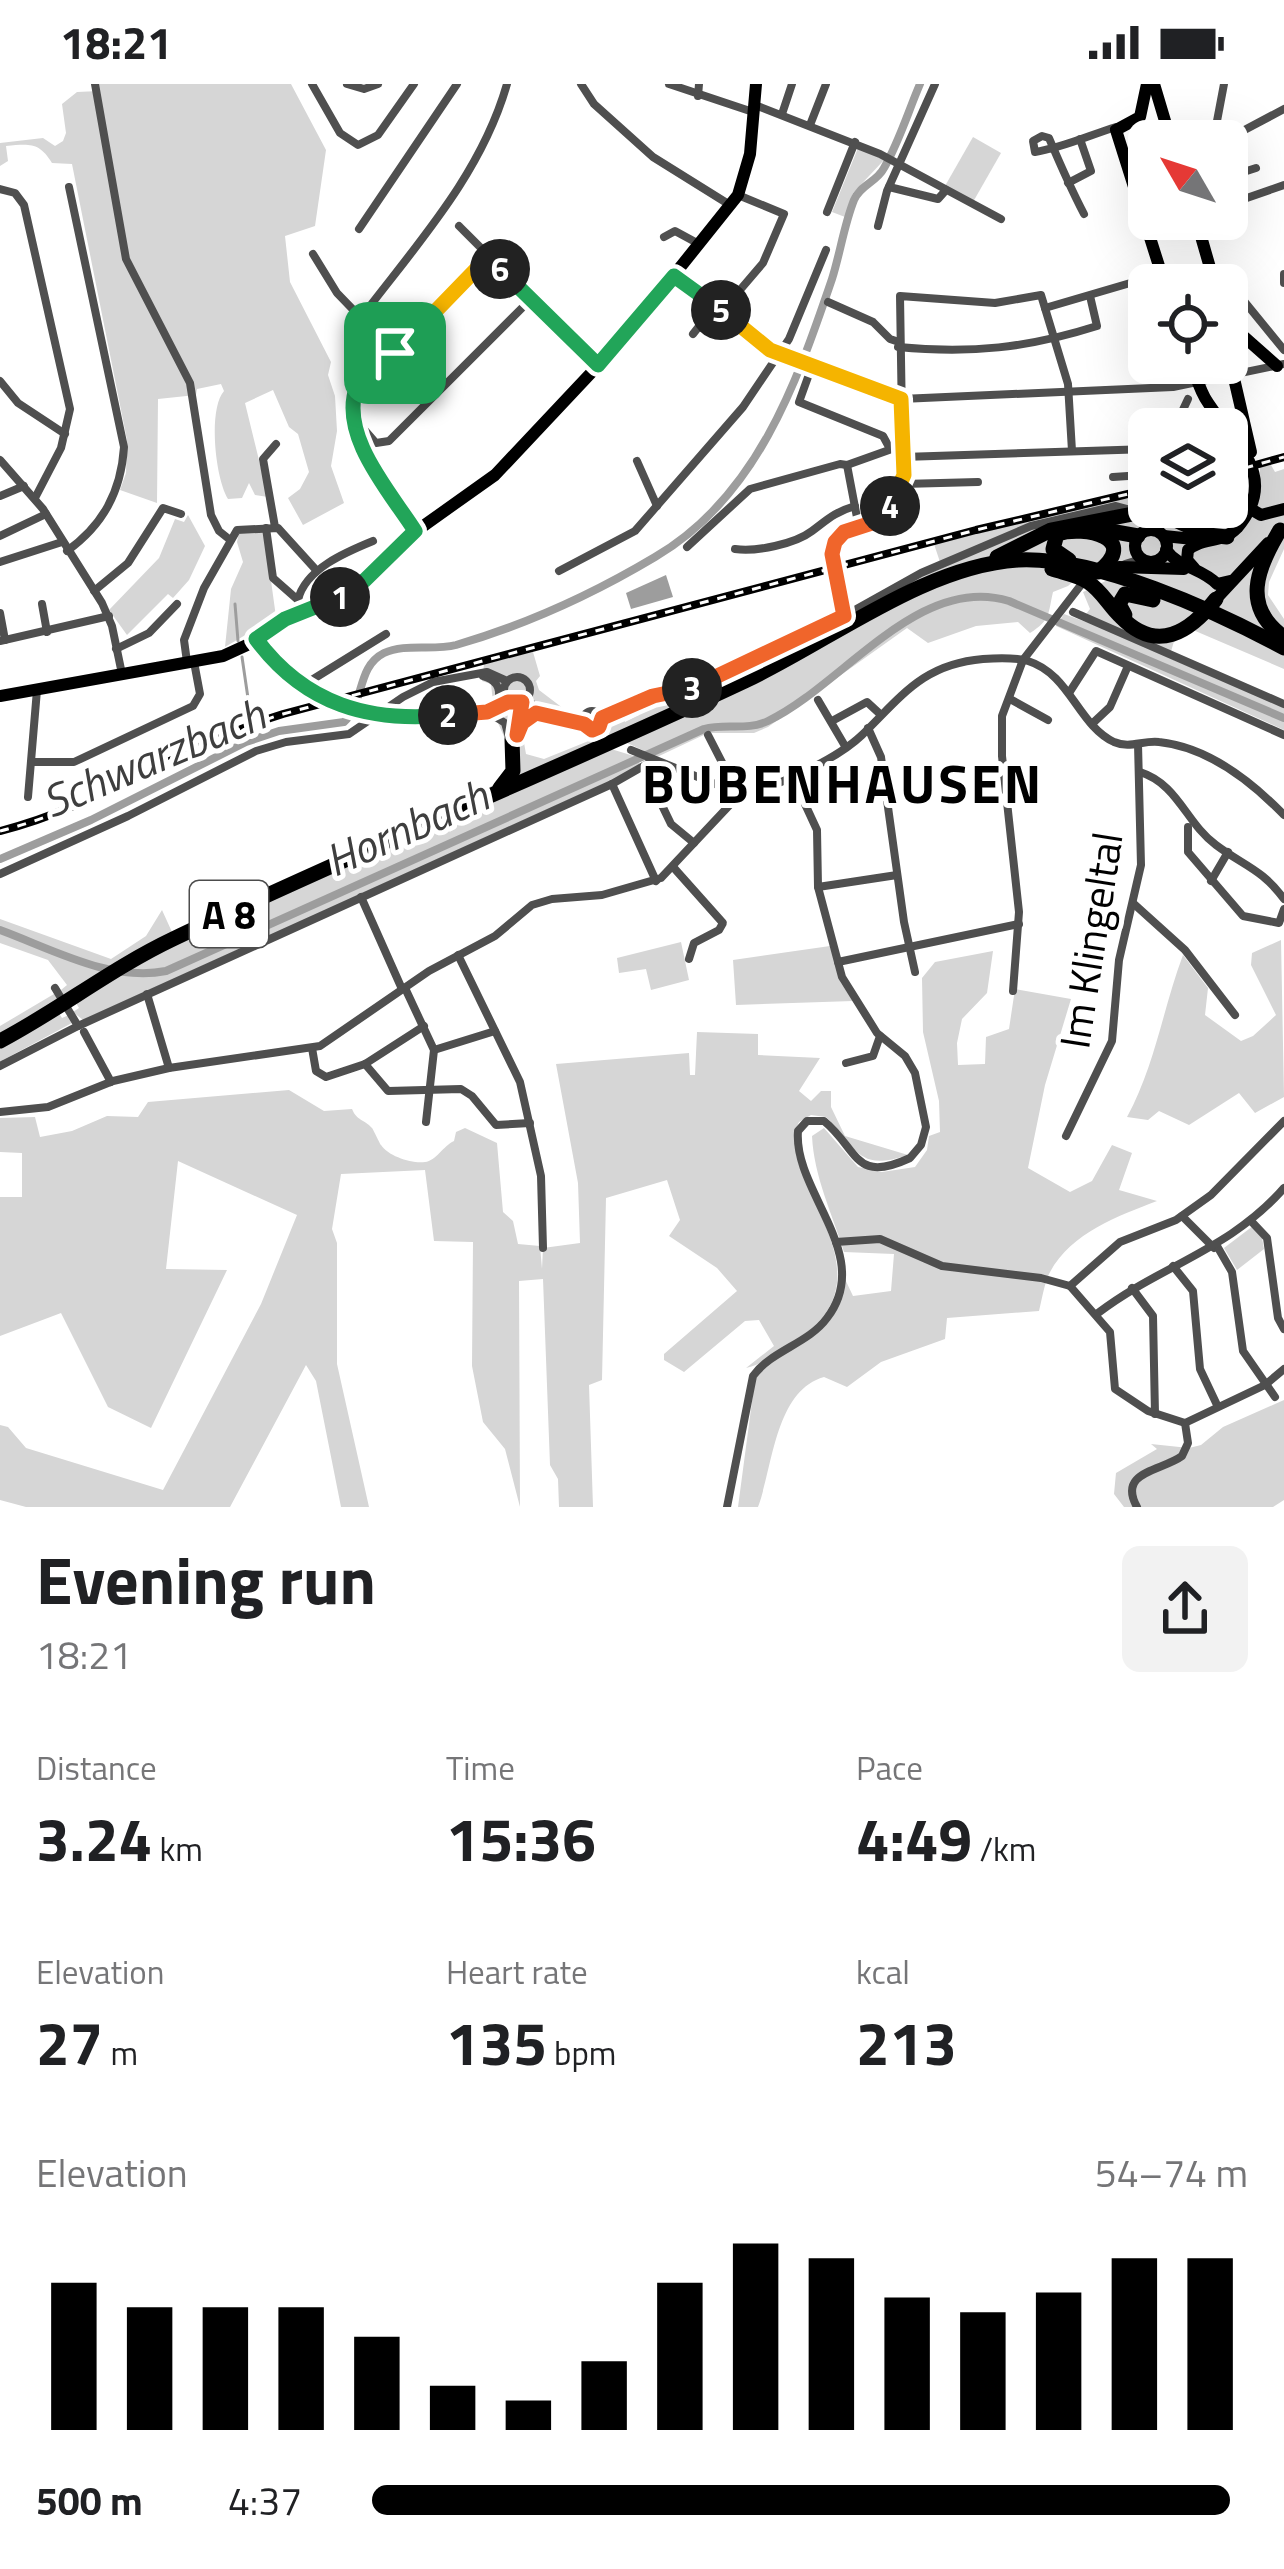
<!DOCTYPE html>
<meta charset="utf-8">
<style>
:root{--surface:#fff;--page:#f2f2f2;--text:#202124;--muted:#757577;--accent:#000}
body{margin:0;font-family:"Titillium Web",sans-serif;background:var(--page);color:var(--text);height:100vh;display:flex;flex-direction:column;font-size:45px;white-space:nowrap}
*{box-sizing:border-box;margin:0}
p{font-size:39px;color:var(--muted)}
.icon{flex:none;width:66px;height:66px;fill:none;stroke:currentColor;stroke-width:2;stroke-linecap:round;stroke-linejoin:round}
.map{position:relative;height:1423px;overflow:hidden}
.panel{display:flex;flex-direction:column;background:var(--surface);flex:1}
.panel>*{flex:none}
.needle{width:78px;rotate:309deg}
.tools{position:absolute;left:1128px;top:36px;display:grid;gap:24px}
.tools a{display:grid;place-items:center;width:120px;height:120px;border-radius:18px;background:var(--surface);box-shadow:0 12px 48px #0002;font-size:60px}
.pin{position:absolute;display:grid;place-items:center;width:102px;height:102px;color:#fff;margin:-51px;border-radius:24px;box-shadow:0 6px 18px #0006}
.km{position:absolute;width:60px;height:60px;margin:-30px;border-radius:50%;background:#222;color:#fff;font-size:33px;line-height:60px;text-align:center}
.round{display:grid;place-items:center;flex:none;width:126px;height:126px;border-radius:18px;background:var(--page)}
.headline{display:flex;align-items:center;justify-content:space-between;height:204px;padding:0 36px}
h1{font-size:66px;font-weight:700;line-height:90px}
.metrics{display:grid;grid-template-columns:repeat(3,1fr);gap:18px;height:204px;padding:12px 36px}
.metrics div{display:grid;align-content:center}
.metrics b{font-size:60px;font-weight:700}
.metrics small{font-size:33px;font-weight:400}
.metrics p{font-size:33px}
.chart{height:336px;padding:24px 36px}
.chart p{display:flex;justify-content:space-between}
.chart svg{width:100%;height:216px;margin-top:12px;stroke:var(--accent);stroke-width:6}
ul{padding:0 36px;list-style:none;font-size:39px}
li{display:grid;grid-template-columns:192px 144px 1fr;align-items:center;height:90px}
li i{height:30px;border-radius:15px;background:var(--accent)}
.status{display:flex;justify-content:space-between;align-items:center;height:84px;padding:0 60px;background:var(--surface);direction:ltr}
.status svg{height:33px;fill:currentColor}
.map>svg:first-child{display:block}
</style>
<div class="status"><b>18:21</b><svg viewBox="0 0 49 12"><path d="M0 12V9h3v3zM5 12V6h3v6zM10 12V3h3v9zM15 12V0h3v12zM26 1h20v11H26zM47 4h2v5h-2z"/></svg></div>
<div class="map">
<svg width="1284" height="1423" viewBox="0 0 1284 1423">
<rect width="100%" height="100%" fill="#fff"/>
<g fill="#d6d6d6">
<path d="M 99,0 L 291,0 L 326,66 L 315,142 L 285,152 L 290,198 L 331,278 L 328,291 L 335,312 L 337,347 L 331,382 L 344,419 L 303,441 L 288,414 L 300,405 L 309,388 L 298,350 L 289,343 L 273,306 L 245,319 L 268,413 L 255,411 L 249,399 L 242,414 L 228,415 C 215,394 208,325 224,307 L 221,300 L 197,305 L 196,311 L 158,315 L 157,419 L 120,406 L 126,389 L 127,356 L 72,80 L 52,79 C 39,58 30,60 6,62 L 8,77 L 0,82 L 0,59 L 43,54 L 55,62 L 63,57 L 66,49 L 62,20 L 77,8 L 99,7 Z"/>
<polygon points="973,53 1001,69 973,118 945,102"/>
<polygon points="858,64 884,76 853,109 845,133 832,128"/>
<path d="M 1271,381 L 1275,388 L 1284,385 L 1284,465 L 1269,498 L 1268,511 L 1284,535 L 1284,585 L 1193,546 L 1175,554 L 1169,574 L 1284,623 L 1284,646 L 1056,542 L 1064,530 L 1097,542 L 1086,530 L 1090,525 L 1083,508 L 1124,488 L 1095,478 L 1068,502 L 1053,508 C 1048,529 1051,536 1030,549 L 1018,538 L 976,542 L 928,559 L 907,544 L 768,643 L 754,649 L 708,649 L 657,673 L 606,649 L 604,642 L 623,631 L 625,638 L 639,631 L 637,625 L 717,599 L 887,516 L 909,499 L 942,484 L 934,460 L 1119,415 L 1149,414 L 1149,423 L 1227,423 L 1227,415 L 1233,413 L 1231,396 L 1248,391 L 1260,400 L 1260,383 Z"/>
<polygon points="188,431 205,462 189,496 173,514 168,510 127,551 109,526 159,474 175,435 184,438"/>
<polygon points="264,446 276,533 225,563 231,505 243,478 237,458 239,448"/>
<polygon points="533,568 540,592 536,597 539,606 564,625 550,634 529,638 523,653 526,670 544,675 596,654 595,660 637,673 640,681 634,686 83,936 73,928 79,924 72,912 66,915 61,906 67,901 48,876 0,859 0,835 111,875 146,852 162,826 172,848 492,702 507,686 506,657 498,639 483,633 482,622 493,618 491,600 482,597 484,580"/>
<path d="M 1281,856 L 1284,1013 L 1255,1029 L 1239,1009 L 1189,1041 L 1159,1027 L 1148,1036 L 1127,1033 C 1155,982 1163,924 1183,871 L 1208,904 L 1205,931 L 1241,957 L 1253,952 L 1276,931 L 1251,881 L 1252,869 Z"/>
<polygon points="681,858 689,896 651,906 646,885 619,889 617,874"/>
<polygon points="830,862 841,899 853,917 736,921 733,876"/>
<path d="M 993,867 L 987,909 L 962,935 L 957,959 L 958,981 L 985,980 L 986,953 L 1009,945 L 1015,905 L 1071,915 L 1045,1001 L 1028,1084 L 1070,1108 L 1092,1097 L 1112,1061 L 1132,1069 L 1119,1106 L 1157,1117 C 1118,1132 1070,1149 1049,1190 C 1044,1201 1042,1215 1039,1227 L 947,1234 L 945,1255 L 881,1278 L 847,1303 L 824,1293 C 775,1307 773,1383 758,1423 L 738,1423 L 755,1295 C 791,1248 830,1268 844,1193 L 853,1212 L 891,1207 L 894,1170 L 844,1168 C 832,1129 814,1093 812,1052 L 824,1044 L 858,1083 L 882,1088 L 915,1083 L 927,1066 L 929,1052 L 940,1048 L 939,1017 L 923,948 L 922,894 L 935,878 Z"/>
<polygon points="54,910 61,918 55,923 62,934 69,931 72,939 3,976 5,982 0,986 0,942"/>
<path d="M 697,948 L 758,950 L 758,971 L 820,974 L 799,1007 L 811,1017 L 821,1007 L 831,1007 L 831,1023 L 845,1052 L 908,1071 C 855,1089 858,1062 826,1033 L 811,1031 L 799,1038 C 769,1092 902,1190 795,1257 C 780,1266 764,1280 746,1284 L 774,1262 L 759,1236 L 745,1237 L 684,1288 L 664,1276 L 664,1270 L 737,1207 L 717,1184 L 669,1152 L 680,1136 L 667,1096 L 606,1114 L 602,1296 L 589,1301 L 593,1423 L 559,1423 L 558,1395 L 550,1381 L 543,1195 L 519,1197 L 520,1423 L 505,1365 L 483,1338 L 472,1282 L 473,1158 L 434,1157 L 425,1086 L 341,1090 L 332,1145 L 337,1159 L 337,1280 L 369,1423 L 341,1423 L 316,1297 L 306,1281 L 230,1423 L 26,1423 L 0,1416 L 0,1341 L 8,1343 L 26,1364 L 163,1406 L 261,1220 L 297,1131 L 178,1077 L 166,1185 L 227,1186 L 151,1344 L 108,1323 L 61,1229 L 0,1252 L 0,1113 L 22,1113 L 22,1069 L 0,1068 L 0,1034 L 35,1033 L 40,1053 L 72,1047 L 107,1032 L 138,1033 L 148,1018 L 289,1006 L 324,1027 L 352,1025 C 357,1037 364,1035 372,1044 C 373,1045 380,1060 381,1061 C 388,1072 412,1080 425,1078 C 436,1077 443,1062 454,1057 L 456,1048 L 465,1044 L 497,1059 L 503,1128 L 513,1137 L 518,1160 L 540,1162 L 542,1185 L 543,1164 L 580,1159 L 578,1099 L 556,980 L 689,969 L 690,991 L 695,991 Z"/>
<polygon points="1253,1142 1262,1154 1264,1165 1237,1186 1224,1164"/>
<polygon points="1284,1316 1284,1416 1273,1423 1124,1423 1114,1410 1116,1389 1157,1365 1151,1360 1189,1364 1201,1361 1223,1343"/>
</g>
<polygon fill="#9d9d9d" points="666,491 673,513 631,525 626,509"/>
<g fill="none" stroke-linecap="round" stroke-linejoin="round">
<g stroke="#9d9d9d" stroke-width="3">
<polyline points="235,520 238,557"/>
<polyline points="242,573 249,621"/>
<polyline points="250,627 251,631"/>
<polyline points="246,658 251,645"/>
</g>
<g stroke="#9d9d9d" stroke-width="8">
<path d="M 0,775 L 91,736 L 246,658 L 279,647 L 344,638 C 365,619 356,583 384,569 C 405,559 433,567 456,561 C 525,541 593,510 655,473 C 756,414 796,301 832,195 C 840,170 844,141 854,116 C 860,101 877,98 884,84 C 899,58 908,28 920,0"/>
<path d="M 0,846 C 52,865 110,898 166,887 L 704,645 C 725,639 747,647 768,637 C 842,602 919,489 1009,517 L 1284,634"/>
</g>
<g stroke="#4f4f4f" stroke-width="8">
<polyline points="95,0 126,175 190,299 211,431 219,447 229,455"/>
<polyline points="312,0 340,49 358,61 378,51 414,0"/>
<polyline points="347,0 364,5 378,0"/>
<polyline points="581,0 594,20 653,73 730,121"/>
<polyline points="669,0 753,28"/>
<polyline points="698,12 699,0"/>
<polyline points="755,21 880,70 1001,135"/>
<polyline points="782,30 792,0"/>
<polyline points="1138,35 1149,64"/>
<polyline points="810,41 826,0"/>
<polyline points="1217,44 1235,51 1284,25"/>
<polyline points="1220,57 1217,37 1224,0"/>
<polyline points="1227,79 1241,116 1284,101"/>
<polyline points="1228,93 1256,84"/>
<polyline points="1068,99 1091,87 1080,55"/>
<polyline points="889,103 938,115 946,106"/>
<polyline points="0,105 15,109 24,121 70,325 61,364 35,414"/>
<polyline points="827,128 855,58"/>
<path d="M 1084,130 C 1071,105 1060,80 1049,54 L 1042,52 L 1033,57 L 1035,68 C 1062,64 1090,51 1116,43"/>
<polyline points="459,142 598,281"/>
<polyline points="878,142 887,107 935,0"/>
<polyline points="359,145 457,0"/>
<polyline points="664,153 675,147 699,160"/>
<polyline points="313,170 337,209 395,269"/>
<polyline points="1284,190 1284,199"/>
<polyline points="675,192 769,265 901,315 1173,303 1284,280"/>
<polyline points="1244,217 1284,266"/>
<polyline points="828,218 873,238 890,255 899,258"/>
<polyline points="1045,224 1161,190"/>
<polyline points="722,227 763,179 784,130 738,111"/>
<path d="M 360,235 C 416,161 481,91 507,0"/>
<polyline points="693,250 715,222"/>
<path d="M 898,263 C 970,270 1028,264 1097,242 L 1090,212"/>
<polyline points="812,282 799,318 883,352 889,363"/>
<polyline points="0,297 18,319 65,350"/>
<polyline points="357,337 376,359 389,357 531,215"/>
<polyline points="1174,345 1188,315"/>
<polyline points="903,373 1149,365"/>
<polyline points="0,376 43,425 102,519 112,542 122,590"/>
<polyline points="637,377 657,422"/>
<polyline points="847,381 859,444"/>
<polyline points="1113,393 1143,391 1149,386"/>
<polyline points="903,400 978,398"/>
<polyline points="0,412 24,402"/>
<polyline points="275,443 263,375 276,360"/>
<polyline points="266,444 273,494 298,516 301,527"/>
<path d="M 415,447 C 390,408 348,365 353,314 C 355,298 371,289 383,280 C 421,248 454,210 488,173"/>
<polyline points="0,452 46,430"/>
<polyline points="687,463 750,405 840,380 847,381 903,361"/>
<path d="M 735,465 C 756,468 795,460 812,447 C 828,435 835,428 855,422"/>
<path d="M 67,467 C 103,441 121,408 124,363 L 69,103"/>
<polyline points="0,478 62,458"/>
<polyline points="1125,480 1141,475"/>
<polyline points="559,487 635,447 743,323 789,255 826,166"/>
<polyline points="94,507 128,479 163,424 181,430"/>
<path d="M 298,516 C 305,485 346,468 373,457"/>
<polyline points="42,520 47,548"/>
<polyline points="1073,528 1284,620"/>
<polyline points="0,529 5,556"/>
<polyline points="844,532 833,470 835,458 844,448 878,437 903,400 900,212 995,219 1041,211 1068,300 1072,367"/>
<path d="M 256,555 C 303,621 370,639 447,631 C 470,629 491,628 511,618"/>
<polyline points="0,557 109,532"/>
<polyline points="116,565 149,549 177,520"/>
<polyline points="187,578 184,556 204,504 237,446 278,444 317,487"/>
<path d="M 483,592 C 495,595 502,604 498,616 L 490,624"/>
<circle cx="517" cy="606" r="13"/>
<polyline points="302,602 386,550"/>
<polyline points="1069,609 1096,567 1284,651"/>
<polyline points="1010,615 1048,636"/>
<polyline points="525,616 553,632 584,640"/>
<polyline points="818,616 845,662"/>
<circle cx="592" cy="636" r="9"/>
<polyline points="488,628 505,639 510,657"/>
<polyline points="601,634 647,614 719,594 844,532 921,489 1031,442 1116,422 1131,426 1152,446"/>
<polyline points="832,637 867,618 880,630"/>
<polyline points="1094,638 1110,623 1128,582"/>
<polyline points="520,644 531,631 547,629"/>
<polyline points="868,644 881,673 904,838 915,888"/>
<polyline points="708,651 727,688 723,703"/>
<polyline points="631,666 740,710"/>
<polyline points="33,678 74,678 193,622 200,610 194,578"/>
<polyline points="644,684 671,740 694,759"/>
<path d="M 1140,688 C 1178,700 1186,739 1216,761 C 1244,782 1262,785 1284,815"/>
<polyline points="612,700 656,797"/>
<path d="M 740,710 C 774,705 837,675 862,651 C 902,612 923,580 983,575 C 997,574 1014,573 1028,577 C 1070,590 1078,641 1114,658 C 1130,665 1143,656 1159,658 C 1208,663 1251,697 1284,731"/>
<polyline points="28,713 37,606"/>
<polyline points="1188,743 1188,768 1243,832 1279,839 1284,825"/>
<polyline points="674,784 723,839 719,846 694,859 689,875"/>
<polyline points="0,790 128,732 256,667 286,658 349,650 403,613 433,598 487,588 507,597"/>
<polyline points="1211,797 1228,768"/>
<polyline points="818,803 897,791"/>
<polyline points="361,813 402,905"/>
<polyline points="1134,820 1185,866 1235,931"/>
<polyline points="458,871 520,998 541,1092 543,1164"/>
<polyline points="838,878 1019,840"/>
<polyline points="55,904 78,942"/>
<polyline points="405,904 434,966 426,1038"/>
<polyline points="1013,907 1019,828 1002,672 1002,632 1023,576 1084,497"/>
<polyline points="147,910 169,984"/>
<polyline points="84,948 111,998"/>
<polyline points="312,964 316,987 326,993 365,980 424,942"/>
<polyline points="434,966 495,947"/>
<polyline points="846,979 873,972 880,952"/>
<polyline points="365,980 388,1007 461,1005 472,1012 496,1041 530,1039"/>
<polyline points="0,982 78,942 612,700 654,676"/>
<polyline points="0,1028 48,1023 113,997 169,984 320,962 429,887 495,852 532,821 552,815 602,811 661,794 740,710"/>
<polyline points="1066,1052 1112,957 1119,876 1141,781 1138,660"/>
<polyline points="1182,1132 1214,1164"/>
<polyline points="1251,1137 1267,1154 1278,1234 1284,1245"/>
<polyline points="836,1158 880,1155 942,1182 1041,1194 1070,1202 1110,1248 1115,1305 1148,1327 1185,1339"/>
<polyline points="1217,1162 1232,1188 1243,1267 1275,1313"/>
<polyline points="1173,1182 1193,1207 1200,1285 1217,1321"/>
<polyline points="1070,1202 1120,1158 1176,1136 1211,1111 1284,1037"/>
<polyline points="1132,1204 1153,1232 1155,1330"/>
<path d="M 1098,1229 C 1161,1181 1230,1166 1284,1104"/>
<polyline points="1185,1339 1265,1301 1284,1285"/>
<path d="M 727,1423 L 753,1292 C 772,1266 808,1260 827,1234 C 875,1171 793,1108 798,1047 L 807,1037 L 824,1037 C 859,1066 854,1100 910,1074 L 921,1061 L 926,1043 L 915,989 L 905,972 L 877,949 L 842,893 L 818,803 L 817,746 L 792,692"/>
<path d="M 1137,1423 C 1117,1387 1162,1387 1182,1372 L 1188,1359 L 1185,1339"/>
</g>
<g stroke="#000" stroke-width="12">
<polyline points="1147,0 1140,33 1116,46 1165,201"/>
<polyline points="1154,0 1171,57"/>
<polyline points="1196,135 1215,201"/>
<polyline points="1227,245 1242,251 1277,282"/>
<polyline points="1227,264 1251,368"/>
<path d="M 1191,279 C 1195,291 1199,303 1205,314 C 1230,356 1283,390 1237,444 C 1222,460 1202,453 1188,466 L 1187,476 L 1194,484"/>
<polyline points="1249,424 1261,431 1284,425"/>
<circle cx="1151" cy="462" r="16"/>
<polyline points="1164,452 1203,456"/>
<path d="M 1166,466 C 1179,484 1202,484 1217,500 L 1230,497"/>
<polyline points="1119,483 1184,485"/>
<polyline points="1216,515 1268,459"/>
<polyline points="0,612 223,572 247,561 285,535 337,514 360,500 405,455 495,391 622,256 738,111 750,70 756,0"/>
<polyline points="517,655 522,618"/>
</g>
<g stroke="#000" stroke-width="15">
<polyline points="1099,445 1138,452"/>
<path d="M 1280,446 C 1257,484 1241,523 1284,553"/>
<polyline points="997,473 1051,446 1138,429 1166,432 1208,451 1227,453"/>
<path d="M 1069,476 L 1053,465 L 1057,450 C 1085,441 1141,454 1098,488"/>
<path d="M 1052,485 C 1064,489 1078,491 1088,498 C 1102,507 1109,522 1121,533 C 1157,570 1190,548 1216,515"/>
<polyline points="1125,531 1119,520 1125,510 1153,516"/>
<polyline points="500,704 513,687 512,655"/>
<path d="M 0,957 C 59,926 112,884 173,855 C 361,765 556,686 745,597 C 830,557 924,482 1018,476 C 1095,472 1216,527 1284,564"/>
</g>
<g stroke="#000" stroke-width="8">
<g id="rail">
<polyline points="1227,389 1284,373"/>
<path d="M 0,747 C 100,722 185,660 283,630 L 976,446 L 1149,405"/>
</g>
</g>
<use href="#rail" stroke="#fff" stroke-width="3" stroke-dasharray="9" stroke-linecap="butt"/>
</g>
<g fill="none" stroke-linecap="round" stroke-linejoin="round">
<g stroke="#fff" stroke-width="24">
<path id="split-1" d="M 340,513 L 365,496 L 415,447 C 391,409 338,351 357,302 L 395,269"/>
</g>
<g stroke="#fff" stroke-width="24">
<path id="split-2" d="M 340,513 L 285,535 L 256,555 C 305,621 370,639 448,631"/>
</g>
<g stroke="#fff" stroke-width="24">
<polyline id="split-3" points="448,631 487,628 508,618 522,618 517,651 522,639 536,629 584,640 592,646 599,643 602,634 653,612 692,604"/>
</g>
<g stroke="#fff" stroke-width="24">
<polyline id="split-4" points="692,604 844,532 832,470 835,458 844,448 878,437 890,422"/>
</g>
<g stroke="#fff" stroke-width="24">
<polyline id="split-5" points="721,226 770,266 901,315 904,391 890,422"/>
</g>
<g stroke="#fff" stroke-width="24">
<polyline id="split-6" points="500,185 598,281 674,192 721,226"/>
</g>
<g stroke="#fff" stroke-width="24">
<polyline id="split-7" points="395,269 488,173 500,185"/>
</g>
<use href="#split-1" stroke="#22a559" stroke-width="15"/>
<use href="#split-2" stroke="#22a559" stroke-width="15"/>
<use href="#split-3" stroke="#f0652b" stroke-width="15"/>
<use href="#split-4" stroke="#f0652b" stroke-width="15"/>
<use href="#split-5" stroke="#f5b400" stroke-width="15"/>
<use href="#split-6" stroke="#22a559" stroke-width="15"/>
<use href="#split-7" stroke="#f5b400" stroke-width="15"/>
</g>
<g text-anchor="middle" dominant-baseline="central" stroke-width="10" stroke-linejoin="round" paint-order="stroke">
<rect fill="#fff" stroke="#4c4c4c" stroke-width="3" x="190" y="797" width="78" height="66" rx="9"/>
<g font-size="39" font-weight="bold" fill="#000">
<text x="229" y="830">A 8</text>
</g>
<g font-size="42" fill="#000" stroke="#fff">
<text transform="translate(1090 856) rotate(-81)">Im Klingeltal</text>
</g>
<g font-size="45" font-style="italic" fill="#3e3e3e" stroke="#fff">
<text transform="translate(153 673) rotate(-23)">Schwarzbach</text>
<text transform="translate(406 743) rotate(-24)">Hornbach</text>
</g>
<g font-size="54" font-weight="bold" letter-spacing="3" fill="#000" stroke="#fff">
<text x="843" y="699">BUBENHAUSEN</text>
</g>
</g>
</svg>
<div class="tools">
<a><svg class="needle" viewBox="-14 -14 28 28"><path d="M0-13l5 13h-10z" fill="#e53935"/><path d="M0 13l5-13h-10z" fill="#757577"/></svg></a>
<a><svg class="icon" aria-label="locate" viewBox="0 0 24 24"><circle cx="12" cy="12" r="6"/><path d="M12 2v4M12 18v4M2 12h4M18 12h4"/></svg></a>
<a><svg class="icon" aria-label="layers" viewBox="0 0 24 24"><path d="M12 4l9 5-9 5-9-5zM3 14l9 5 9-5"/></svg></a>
</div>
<div class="pin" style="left:395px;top:269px;background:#1e9e55"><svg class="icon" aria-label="arrive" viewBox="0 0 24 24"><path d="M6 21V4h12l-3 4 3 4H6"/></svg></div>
<b class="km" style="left:340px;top:513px">1</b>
<b class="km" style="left:448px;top:631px">2</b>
<b class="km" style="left:692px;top:604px">3</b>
<b class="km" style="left:890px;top:422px">4</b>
<b class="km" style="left:721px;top:226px">5</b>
<b class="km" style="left:500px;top:185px">6</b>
</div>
<section class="panel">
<div class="headline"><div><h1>Evening run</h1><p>18:21</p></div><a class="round"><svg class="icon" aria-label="share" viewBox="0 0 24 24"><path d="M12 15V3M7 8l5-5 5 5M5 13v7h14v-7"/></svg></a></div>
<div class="metrics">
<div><p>Distance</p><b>3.24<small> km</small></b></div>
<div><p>Time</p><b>15:36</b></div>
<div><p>Pace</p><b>4:49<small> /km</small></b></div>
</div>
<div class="metrics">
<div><p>Elevation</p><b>27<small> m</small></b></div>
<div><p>Heart rate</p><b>135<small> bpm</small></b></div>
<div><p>kcal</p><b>213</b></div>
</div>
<div class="chart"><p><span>Elevation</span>54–74 m</p>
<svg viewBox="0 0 160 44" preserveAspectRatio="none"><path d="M5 44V14M15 44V19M25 44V19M35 44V19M45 44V25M55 44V35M65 44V38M75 44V30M85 44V14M95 44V6M105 44V9M115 44V17M125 44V20M135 44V16M145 44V9M155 44V9"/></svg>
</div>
<ul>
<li><b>500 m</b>4:37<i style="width:98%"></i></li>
</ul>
</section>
